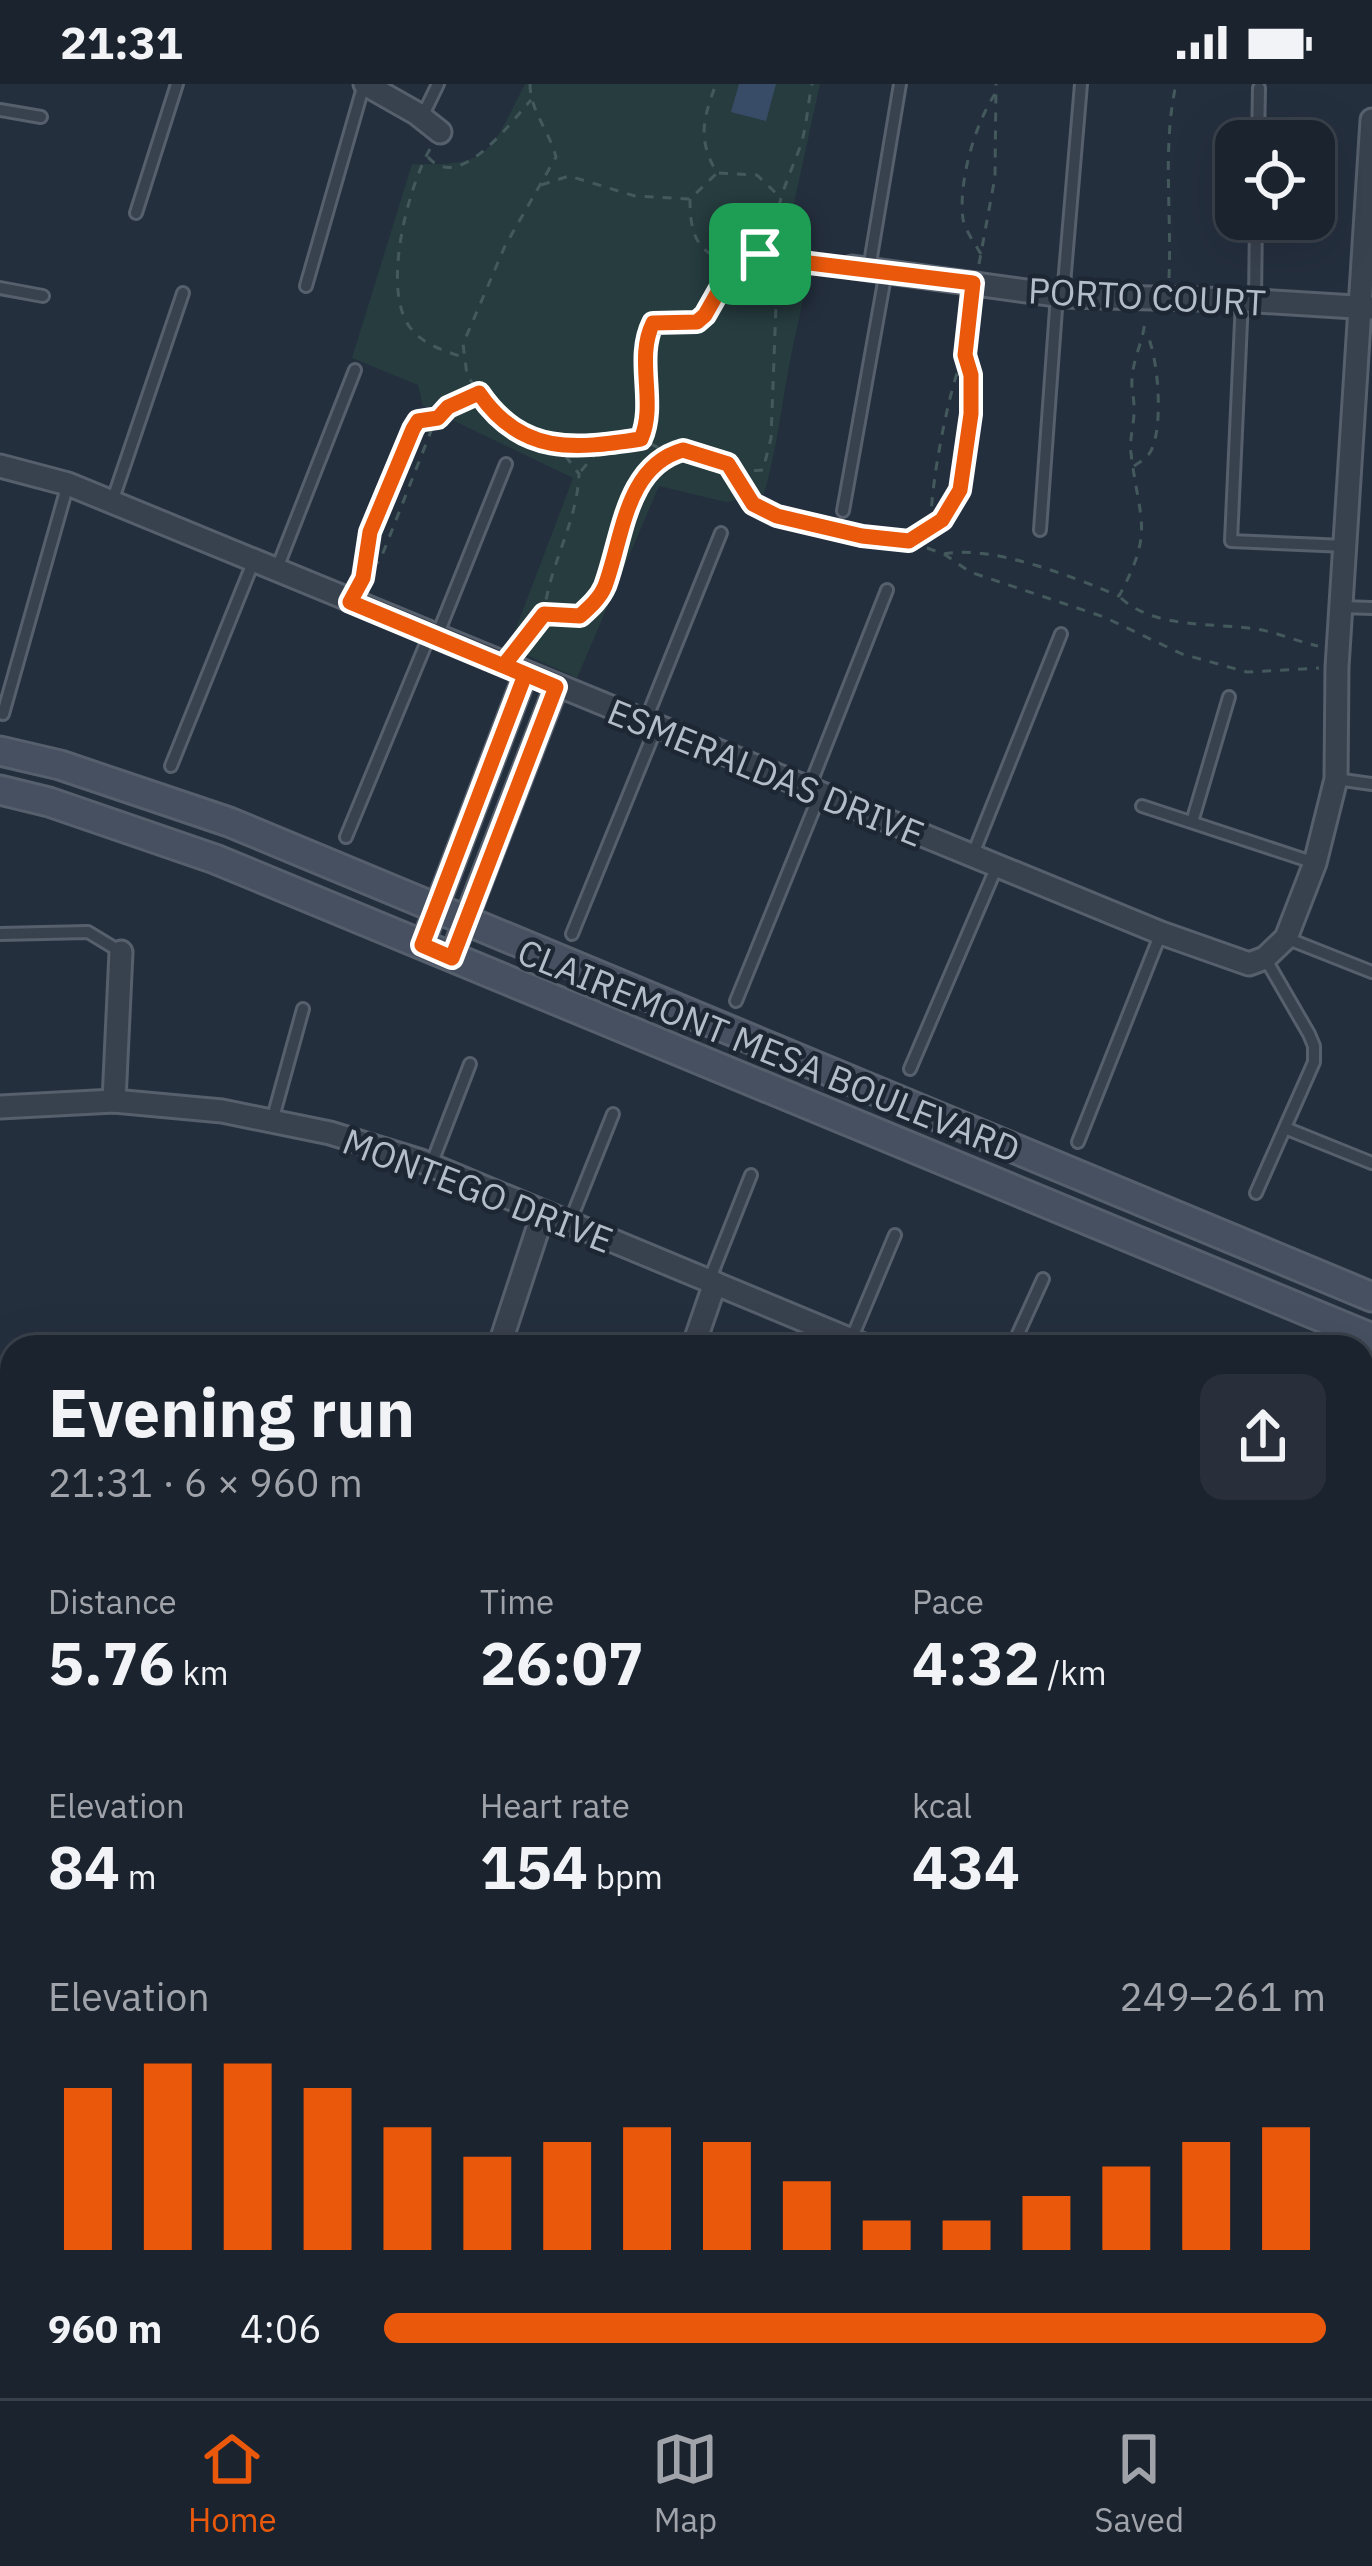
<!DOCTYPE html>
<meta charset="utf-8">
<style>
:root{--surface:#1b232e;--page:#282f3a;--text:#f1f3f6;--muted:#a0a4aa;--line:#39404a;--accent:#ea580c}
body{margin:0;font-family:"IBM Plex Sans",sans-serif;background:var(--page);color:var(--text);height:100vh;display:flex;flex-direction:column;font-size:45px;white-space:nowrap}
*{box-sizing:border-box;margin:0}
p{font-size:39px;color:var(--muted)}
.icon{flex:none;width:66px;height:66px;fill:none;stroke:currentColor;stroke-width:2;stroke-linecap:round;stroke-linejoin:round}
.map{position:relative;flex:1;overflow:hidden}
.side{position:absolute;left:0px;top:1251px;width:1374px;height:1065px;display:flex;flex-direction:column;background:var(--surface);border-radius:36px 36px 0 0;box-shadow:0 12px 48px #0002,0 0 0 3px var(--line)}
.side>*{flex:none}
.buttons{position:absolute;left:1215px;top:36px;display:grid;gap:24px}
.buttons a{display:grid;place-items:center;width:120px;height:120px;border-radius:24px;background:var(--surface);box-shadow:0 12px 48px #0002,0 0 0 3px var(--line);font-size:60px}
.pin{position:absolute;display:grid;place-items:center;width:102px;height:102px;color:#fff;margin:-51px;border-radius:24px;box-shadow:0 6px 18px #0006}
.round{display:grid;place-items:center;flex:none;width:126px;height:126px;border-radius:24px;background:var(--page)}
.headline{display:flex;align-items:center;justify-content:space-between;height:204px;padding:0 48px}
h1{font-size:66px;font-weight:700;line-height:90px}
.metrics{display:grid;grid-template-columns:repeat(3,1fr);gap:18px;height:204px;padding:12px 48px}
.metrics div{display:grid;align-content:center}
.metrics b{font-size:60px;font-weight:700}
.metrics small{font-size:33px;font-weight:400}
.metrics p{font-size:33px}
.chart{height:336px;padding:24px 48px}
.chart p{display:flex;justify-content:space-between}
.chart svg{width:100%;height:216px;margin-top:12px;stroke:var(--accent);stroke-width:6}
ul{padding:0 48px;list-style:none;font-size:39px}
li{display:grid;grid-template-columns:192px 144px 1fr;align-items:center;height:90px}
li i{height:30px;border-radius:15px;background:var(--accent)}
.status{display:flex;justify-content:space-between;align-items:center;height:84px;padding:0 60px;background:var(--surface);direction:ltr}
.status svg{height:33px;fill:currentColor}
.menu{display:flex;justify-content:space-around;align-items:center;height:168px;border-top:3px solid var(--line);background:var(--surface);font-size:33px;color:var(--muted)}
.menu a{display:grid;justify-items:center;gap:6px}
.menu .selected{color:var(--accent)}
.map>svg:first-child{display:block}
</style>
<div class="status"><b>21:31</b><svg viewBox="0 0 49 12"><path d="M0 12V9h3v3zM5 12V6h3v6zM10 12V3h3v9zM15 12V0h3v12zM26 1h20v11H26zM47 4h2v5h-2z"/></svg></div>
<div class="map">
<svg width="1372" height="2314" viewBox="0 0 1372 2314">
<rect width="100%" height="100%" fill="#242f3e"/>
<g fill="#263c3f">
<path d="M 525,0 L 820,0 L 788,147 L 812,161 C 808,193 802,222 795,253 C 783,306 779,358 764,410 L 726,418 L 659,402 L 577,594 L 509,563 L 573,394 L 423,322 L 418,301 L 352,274 L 412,80 C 493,83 490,67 525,0 Z"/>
<polygon points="1372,1953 1372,2239 1362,2245 1362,1973"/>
<polygon points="12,2143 12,2304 1030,2304 1026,2314 0,2314 0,2147"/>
</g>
<polygon fill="#394c67" points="739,0 776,0 766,37 731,28"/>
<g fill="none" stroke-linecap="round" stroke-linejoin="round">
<g stroke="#565f6c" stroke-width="16">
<g id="lane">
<polyline points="0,26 41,33"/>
<polyline points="422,33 438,0"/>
<polyline points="1258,57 1259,4"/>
<polyline points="136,129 177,0"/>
<polyline points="869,185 900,0"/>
<polyline points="306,202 364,0"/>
<polyline points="0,204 43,212"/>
<polyline points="1063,212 1081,0"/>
<polyline points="1242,216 1231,457 1346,462"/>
<polyline points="1255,216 1256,135"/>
<polyline points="112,418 183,209"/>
<polyline points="843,427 886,187"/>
<polyline points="1040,446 1057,211"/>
<polyline points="276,487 355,286"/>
<polyline points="1341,523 1372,524"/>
<polyline points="437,552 506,380"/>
<polyline points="3,630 68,400"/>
<polyline points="645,638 721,449"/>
<polyline points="171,682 254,476"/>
<polyline points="1336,695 1372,700"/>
<polyline points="809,704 887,506"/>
<polyline points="1142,722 1315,779"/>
<polyline points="1192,738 1229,613"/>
<polyline points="346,753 430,550"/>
<polyline points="973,770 1061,550"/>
<polyline points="0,850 88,848 121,868"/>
<polyline points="572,850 656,644"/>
<polyline points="1286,854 1372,888"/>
<polyline points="736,917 820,710"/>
<polyline points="910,985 997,782"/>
<polyline points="272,1037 303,925"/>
<polyline points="1285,1044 1372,1079"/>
<polyline points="1078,1058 1161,849"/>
<polyline points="431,1081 470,980"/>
<polyline points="1256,1109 1314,978 1314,962 1309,950 1265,874"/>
<polyline points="569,1140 613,1030"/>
<polyline points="709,1197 751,1091"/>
<polyline points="851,1256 895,1151"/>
<polyline points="1012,1263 1043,1195"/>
<polyline points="0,1582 12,1581"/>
</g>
</g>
<g stroke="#565f6c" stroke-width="27">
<g id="street">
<polyline points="365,0 416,29 440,48"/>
<polyline points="852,183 1063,212 1242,216 1371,224"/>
<polyline points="0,382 68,400 1161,849 1249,880 1265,874 1286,854 1315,779 1336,695 1337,583 1372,36"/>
<polyline points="422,861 525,591"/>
<polyline points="451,874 556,603"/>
<polyline points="114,1017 121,868"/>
<polyline points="0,1023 114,1017 222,1027 330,1049 421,1077 868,1263"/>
<polyline points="499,1263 543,1129"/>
<polyline points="693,1263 715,1199"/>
</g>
</g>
<g stroke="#565f6c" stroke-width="33">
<g id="secondary">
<polyline points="0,667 60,681 229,738 1372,1213"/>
<polyline points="0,706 49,718 215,775 1372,1254"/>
<polyline points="1362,1779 1372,1792"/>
<polyline points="0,1784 12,1786"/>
</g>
</g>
<g stroke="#414a57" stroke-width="36">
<g id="primary">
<polyline points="1362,1839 1372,1818"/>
<polyline points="1362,1923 1372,1901"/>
<polyline points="1126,2314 1131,2304"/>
<polyline points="1166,2314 1171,2304"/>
</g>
</g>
<g stroke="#44595c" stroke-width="3" stroke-dasharray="9 9" stroke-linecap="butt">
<path d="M 530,0 C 530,27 549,46 556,73 L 505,162 L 463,260 L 467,291 L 486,319 L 522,350 L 558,362 L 579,390 C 577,440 549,481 544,530"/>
<path d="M 430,65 C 408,103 379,211 413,247 C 425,261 447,268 463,273"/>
<path d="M 428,73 C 459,110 511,38 531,16"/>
<polyline points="719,89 757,91 779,112"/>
<path d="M 541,101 L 569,92 L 635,112 L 690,115 L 717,89 C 697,55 703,35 716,0"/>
<path d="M 690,115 C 690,152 697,170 734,180 L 774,162"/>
<path d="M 981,170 C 975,160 965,146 963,135 C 958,98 975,40 995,10"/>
<path d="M 784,175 C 762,139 791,92 802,57 C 807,38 808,19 812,0"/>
<polyline points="979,180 995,93 996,0"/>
<path d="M 1169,194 C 1172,128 1162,65 1176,0"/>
<path d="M 641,355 C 657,318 635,274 653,239 C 732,237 694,226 734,180"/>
<polyline points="562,362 594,363 641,355 669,369"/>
<path d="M 1134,382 C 1143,376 1150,372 1153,362 C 1163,335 1158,271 1146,248"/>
<polyline points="581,387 601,363"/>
<polyline points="736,388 763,386 771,354 777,195 785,176 830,180"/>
<path d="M 932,440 C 927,418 951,289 965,271"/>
<polyline points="910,458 944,470 970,488 1104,533 1182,570 1247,588 1319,584"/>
<path d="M 944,470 C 991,460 1076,494 1119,512 C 1155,446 1139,437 1131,369 C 1129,354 1135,338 1134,323 C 1134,313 1131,305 1132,295 C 1133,273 1145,254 1145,233"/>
<polyline points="363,493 371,448 418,337 434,334"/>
<polyline points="361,498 381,474 435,337 449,323 478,309"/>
<path d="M 1121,514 C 1155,546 1217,538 1262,546 C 1281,550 1299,558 1318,562"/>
<path d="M 516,565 L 544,530 L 580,532 C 589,524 599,515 604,504 C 621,463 623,389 671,369 C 681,365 688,367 698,370 C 749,387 727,400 756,422 C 775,435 885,461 907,457 C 936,452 959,417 962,390 C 967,359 976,322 971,290 C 967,264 963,245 969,218"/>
<polyline points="0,2144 12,2146"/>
<polyline points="1362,2288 1372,2284"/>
<polyline points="0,2289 12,2282"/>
<polyline points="489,2304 498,2314"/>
<polyline points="654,2314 685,2304"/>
<polyline points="1319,2314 1330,2304"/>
</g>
<use href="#lane" stroke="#38414e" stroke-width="10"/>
<use href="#street" stroke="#38414e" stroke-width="21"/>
<use href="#secondary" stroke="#465061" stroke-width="27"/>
<use href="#primary" stroke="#56606e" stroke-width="30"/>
</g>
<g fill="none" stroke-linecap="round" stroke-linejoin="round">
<g stroke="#fff" stroke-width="24">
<path id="route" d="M 760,170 L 734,180 L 705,231 L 697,238 L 653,239 C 635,275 657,319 641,355 C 575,365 522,372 479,309 L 448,323 L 438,334 L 418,337 L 413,345 L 370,448 L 363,494 L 350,518 L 525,591 L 422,861 L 452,874 L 556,603 L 504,581 L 544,530 L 580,532 C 590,523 600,514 605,502 C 623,454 625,382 683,366 L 728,380 L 753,420 L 777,432 L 862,452 L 909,457 L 942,436 L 960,406 L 971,330 L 971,291 L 965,271 L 973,199 L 785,176 L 776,161 L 760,170"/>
</g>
<use href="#route" stroke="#ea580c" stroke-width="15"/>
</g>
<g text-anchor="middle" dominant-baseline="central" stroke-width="9" stroke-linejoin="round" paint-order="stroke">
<g font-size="36" fill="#b4bcc9" stroke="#1d2633">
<text transform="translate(1147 212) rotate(3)">PORTO COURT</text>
<text transform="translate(766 688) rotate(22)">ESMERALDAS DRIVE</text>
<text transform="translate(769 966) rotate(22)">CLAIREMONT MESA BOULEVARD</text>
<text transform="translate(478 1106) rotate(21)">MONTEGO DRIVE</text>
</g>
</g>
</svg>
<div class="buttons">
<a><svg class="icon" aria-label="locate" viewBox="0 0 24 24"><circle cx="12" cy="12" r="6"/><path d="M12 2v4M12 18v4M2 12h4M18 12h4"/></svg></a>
</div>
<div class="pin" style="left:760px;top:170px;background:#1e9e55"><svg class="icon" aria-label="arrive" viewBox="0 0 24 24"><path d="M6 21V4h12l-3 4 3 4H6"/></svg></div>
<section class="side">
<div class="headline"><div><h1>Evening run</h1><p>21:31 · 6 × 960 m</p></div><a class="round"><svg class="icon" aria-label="share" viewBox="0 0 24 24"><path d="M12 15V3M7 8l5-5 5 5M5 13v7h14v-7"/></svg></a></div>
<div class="metrics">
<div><p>Distance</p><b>5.76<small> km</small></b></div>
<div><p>Time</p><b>26:07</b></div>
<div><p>Pace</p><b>4:32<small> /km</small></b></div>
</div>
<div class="metrics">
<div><p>Elevation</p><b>84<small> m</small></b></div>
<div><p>Heart rate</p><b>154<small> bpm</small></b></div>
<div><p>kcal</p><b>434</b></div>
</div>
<div class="chart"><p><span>Elevation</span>249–261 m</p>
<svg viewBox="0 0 160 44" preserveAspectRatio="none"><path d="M5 44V11M15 44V6M25 44V6M35 44V11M45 44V19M55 44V25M65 44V22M75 44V19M85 44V22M95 44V30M105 44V38M115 44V38M125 44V33M135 44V27M145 44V22M155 44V19"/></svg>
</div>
<ul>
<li><b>960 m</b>4:06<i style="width:100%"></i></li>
</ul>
</section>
</div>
<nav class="menu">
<a class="selected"><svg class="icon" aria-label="home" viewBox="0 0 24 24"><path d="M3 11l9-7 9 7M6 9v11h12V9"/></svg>Home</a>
<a><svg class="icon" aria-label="map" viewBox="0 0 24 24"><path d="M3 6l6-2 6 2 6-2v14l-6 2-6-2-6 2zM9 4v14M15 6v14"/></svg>Map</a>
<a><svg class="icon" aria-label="saved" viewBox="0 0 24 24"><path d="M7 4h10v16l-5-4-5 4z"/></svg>Saved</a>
</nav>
